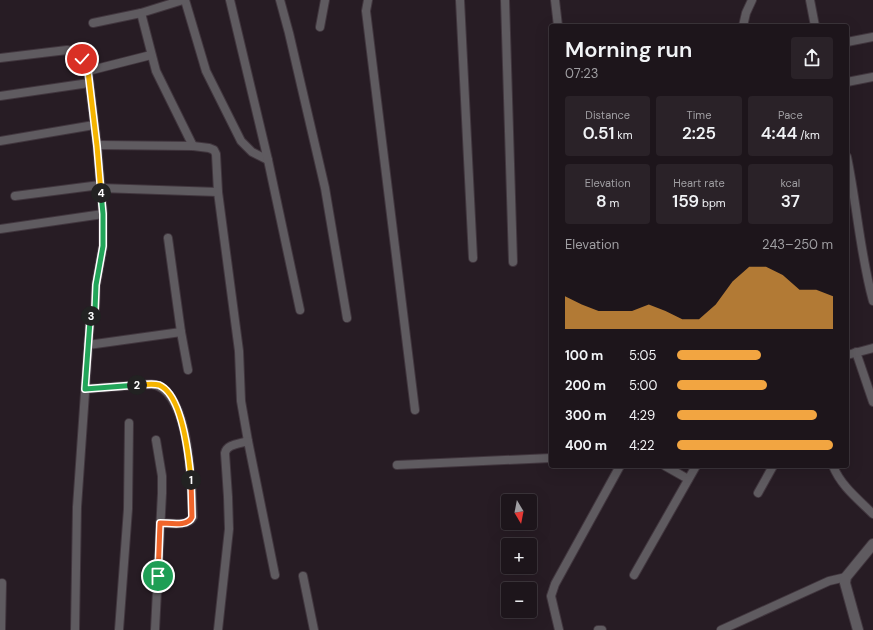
<!DOCTYPE html>
<meta charset="utf-8">
<style>
:root{--surface:#1d151b;--page:#2a2228;--text:#f1f3f6;--muted:#a09fa3;--line:#3b343a;--accent:#f2a541}
body{margin:0;font-family:"DM Sans",sans-serif;background:var(--page);color:var(--text);height:100vh;display:flex;flex-direction:column;font-size:15px;white-space:nowrap}
*{box-sizing:border-box;margin:0}
p{font-size:13px;color:var(--muted)}
.icon{flex:none;width:22px;height:22px;fill:none;stroke:currentColor;stroke-width:2;stroke-linecap:round;stroke-linejoin:round}
.map{position:relative;flex:1;overflow:hidden}
.side{position:absolute;left:549px;top:24px;width:300px;height:444px;display:flex;flex-direction:column;background:var(--surface);border-radius:4px;box-shadow:0 4px 16px #0002,0 0 0 1px var(--line)}
.side>*{flex:none}
.needle{width:26px;rotate:170deg}
.tools{position:absolute;left:501px;top:494px;display:grid;gap:8px}
.tools a{display:grid;place-items:center;width:36px;height:36px;border-radius:4px;background:var(--surface);box-shadow:0 4px 16px #0002,0 0 0 1px var(--line);font-size:20px}
.pin{position:absolute;display:grid;place-items:center;width:34px;height:34px;color:#fff;margin:-17px;border:2px solid #fff;border-radius:50%;box-shadow:0 1px 4px #0007}
.km{position:absolute;width:20px;height:20px;margin:-10px;border-radius:50%;background:#222;color:#fff;font-size:11px;line-height:20px;text-align:center}
.round{display:grid;place-items:center;flex:none;width:42px;height:42px;border-radius:4px;background:var(--page)}
.overview{display:flex;align-items:center;justify-content:space-between;height:68px;padding:0 16px}
h1{font-size:22px;font-weight:600;line-height:30px}
.stats{display:grid;grid-template-columns:repeat(3,1fr);gap:6px;height:68px;padding:4px 16px}
.stats div{display:grid;align-content:center;border-radius:4px;background:var(--page);text-align:center}
.stats b{font-size:17px;font-weight:600}
.stats small{font-size:11px;font-weight:400}
.stats p{font-size:11px}
.chart{height:112px;padding:8px 16px}
.chart p{display:flex;justify-content:space-between}
.chart svg{width:100%;height:72px;margin-top:4px;fill:var(--accent);opacity:.7}
ul{padding:0 16px;list-style:none;font-size:13px}
li{display:grid;grid-template-columns:64px 48px 1fr;align-items:center;height:30px}
li i{height:10px;border-radius:5px;background:var(--accent)}
.map>svg:first-child{display:block}
</style>
<div class="map">
<svg width="873" height="630" viewBox="0 0 873 630">
<rect width="100%" height="100%" fill="#271c24"/>
<g fill="none" stroke-linecap="round" stroke-linejoin="round">
<g stroke="#41363e" stroke-width="10">
<g id="minor">
<polyline points="185,0 206,71 241,141 252,152 268,160"/>
<polyline points="230,0 268,160 300,310"/>
<polyline points="280,0 289,33 325,188 347,318"/>
<polyline points="368,0 366,11 415,410"/>
<polyline points="460,0 473,258"/>
<polyline points="505,0 513,262"/>
<polyline points="555,0 558,26"/>
<polyline points="810,0 815,26"/>
<polyline points="141,13 156,71 193,146"/>
<polyline points="93,23 141,13 183,0"/>
<polyline points="743,26 746,13 752,0"/>
<polyline points="320,27 325,0"/>
<polyline points="847,42 873,37"/>
<polyline points="0,58 67,50 72,51 78,54 86,65 88,71 97,145 103,214 103,246 96,285 95,310 90,321 77,507 75,630"/>
<polyline points="88,71 151,55"/>
<polyline points="847,82 873,77"/>
<polyline points="0,96 89,83"/>
<polyline points="0,141 94,125"/>
<polyline points="97,145 193,146 209,148 214,150 216,154 218,192 239,351 241,401 248,441 275,575"/>
<path d="M 847,157 C 857,205 860,254 873,301"/>
<polyline points="100,188 218,192"/>
<polyline points="15,196 100,185"/>
<polyline points="0,229 103,214"/>
<polyline points="168,238 181,332 188,370"/>
<polyline points="88,345 181,332"/>
<polyline points="856,352 873,402"/>
<polyline points="847,355 873,348"/>
<path d="M 85,389 L 151,384 C 191,389 191,486 193,517 C 188,527 170,523 160,523"/>
<polyline points="397,465 551,458"/>
<polyline points="665,466 688,479"/>
<path d="M 833,466 C 841,486 858,499 873,514"/>
<polyline points="758,493 773,466"/>
<polyline points="634,575 696,466"/>
<polyline points="303,576 314,630"/>
<polyline points="1,630 2,583"/>
<polyline points="119,630 128,509 129,423"/>
<polyline points="155,630 162,493 162,476 156,440"/>
<path d="M 218,630 L 229,529 L 228,497 L 225,453 C 227,444 239,444 248,441"/>
<polyline points="559,630 551,596 555,584 620,466"/>
<polyline points="598,630 602,630"/>
<polyline points="721,630 829,581 846,577"/>
</g>
</g>
<g stroke="#41363e" stroke-width="12">
<polyline id="tertiary" points="858,630 845,583 846,577 873,544"/>
</g>
<use href="#minor" stroke="#5f5b60" stroke-width="8"/>
<use href="#tertiary" stroke="#5f5b60" stroke-width="10"/>
</g>
<g fill="none" stroke-linecap="round" stroke-linejoin="round">
<g stroke="#fff" stroke-width="8">
<path id="split-1" d="M 158,576 L 160,523 C 170,523 188,527 192,517 L 191,480"/>
</g>
<g stroke="#fff" stroke-width="8">
<path id="split-2" d="M 137,385 C 144,385 152,383 159,385 C 183,395 189,458 191,480"/>
</g>
<g stroke="#fff" stroke-width="8">
<polyline id="split-3" points="91,316 90,321 85,389 137,385"/>
</g>
<g stroke="#fff" stroke-width="8">
<polyline id="split-4" points="91,316 95,310 96,285 103,246 103,214 101,193"/>
</g>
<g stroke="#fff" stroke-width="8">
<polyline id="split-5" points="82,59 88,71 97,146 101,193"/>
</g>
<use href="#split-1" stroke="#f0652b" stroke-width="5"/>
<use href="#split-2" stroke="#f5b400" stroke-width="5"/>
<use href="#split-3" stroke="#22a559" stroke-width="5"/>
<use href="#split-4" stroke="#22a559" stroke-width="5"/>
<use href="#split-5" stroke="#f5b400" stroke-width="5"/>
</g>
</svg>
<div class="tools">
<a><svg class="needle" viewBox="-14 -14 28 28"><path d="M0-13l5 13h-10z" fill="#e53935"/><path d="M0 13l5-13h-10z" fill="#a09fa3"/></svg></a>
<a>+</a>
<a>−</a>
</div>
<div class="pin" style="left:158px;top:576px;background:#1e9e55"><svg class="icon" aria-label="arrive" viewBox="0 0 24 24"><path d="M6 21V4h12l-3 4 3 4H6"/></svg></div>
<div class="pin" style="left:82px;top:59px;background:#d93025"><svg class="icon" aria-label="check" viewBox="0 0 24 24"><path d="M5 12l5 5 9-10"/></svg></div>
<b class="km" style="left:191px;top:480px">1</b>
<b class="km" style="left:137px;top:385px">2</b>
<b class="km" style="left:91px;top:316px">3</b>
<b class="km" style="left:101px;top:193px">4</b>
<section class="side">
<div class="overview"><div><h1>Morning run</h1><p>07:23</p></div><a class="round"><svg class="icon" aria-label="share" viewBox="0 0 24 24"><path d="M12 15V3M7 8l5-5 5 5M5 13v7h14v-7"/></svg></a></div>
<div class="stats">
<div><p>Distance</p><b>0.51<small> km</small></b></div>
<div><p>Time</p><b>2:25</b></div>
<div><p>Pace</p><b>4:44<small> /km</small></b></div>
</div>
<div class="stats">
<div><p>Elevation</p><b>8<small> m</small></b></div>
<div><p>Heart rate</p><b>159<small> bpm</small></b></div>
<div><p>kcal</p><b>37</b></div>
</div>
<div class="chart"><p><span>Elevation</span>243–250 m</p>
<svg viewBox="0 0 160 44" preserveAspectRatio="none"><path d="M0 44V24L10 29L20 33L30 33L40 33L50 29L60 33L70 38L80 38L90 29L100 15L110 6L120 6L130 11L140 20L150 20L160 24V44z"/></svg>
</div>
<ul>
<li><b>100 m</b>5:05<i style="width:54%"></i></li>
<li><b>200 m</b>5:00<i style="width:58%"></i></li>
<li><b>300 m</b>4:29<i style="width:90%"></i></li>
<li><b>400 m</b>4:22<i style="width:100%"></i></li>
</ul>
</section>
</div>
